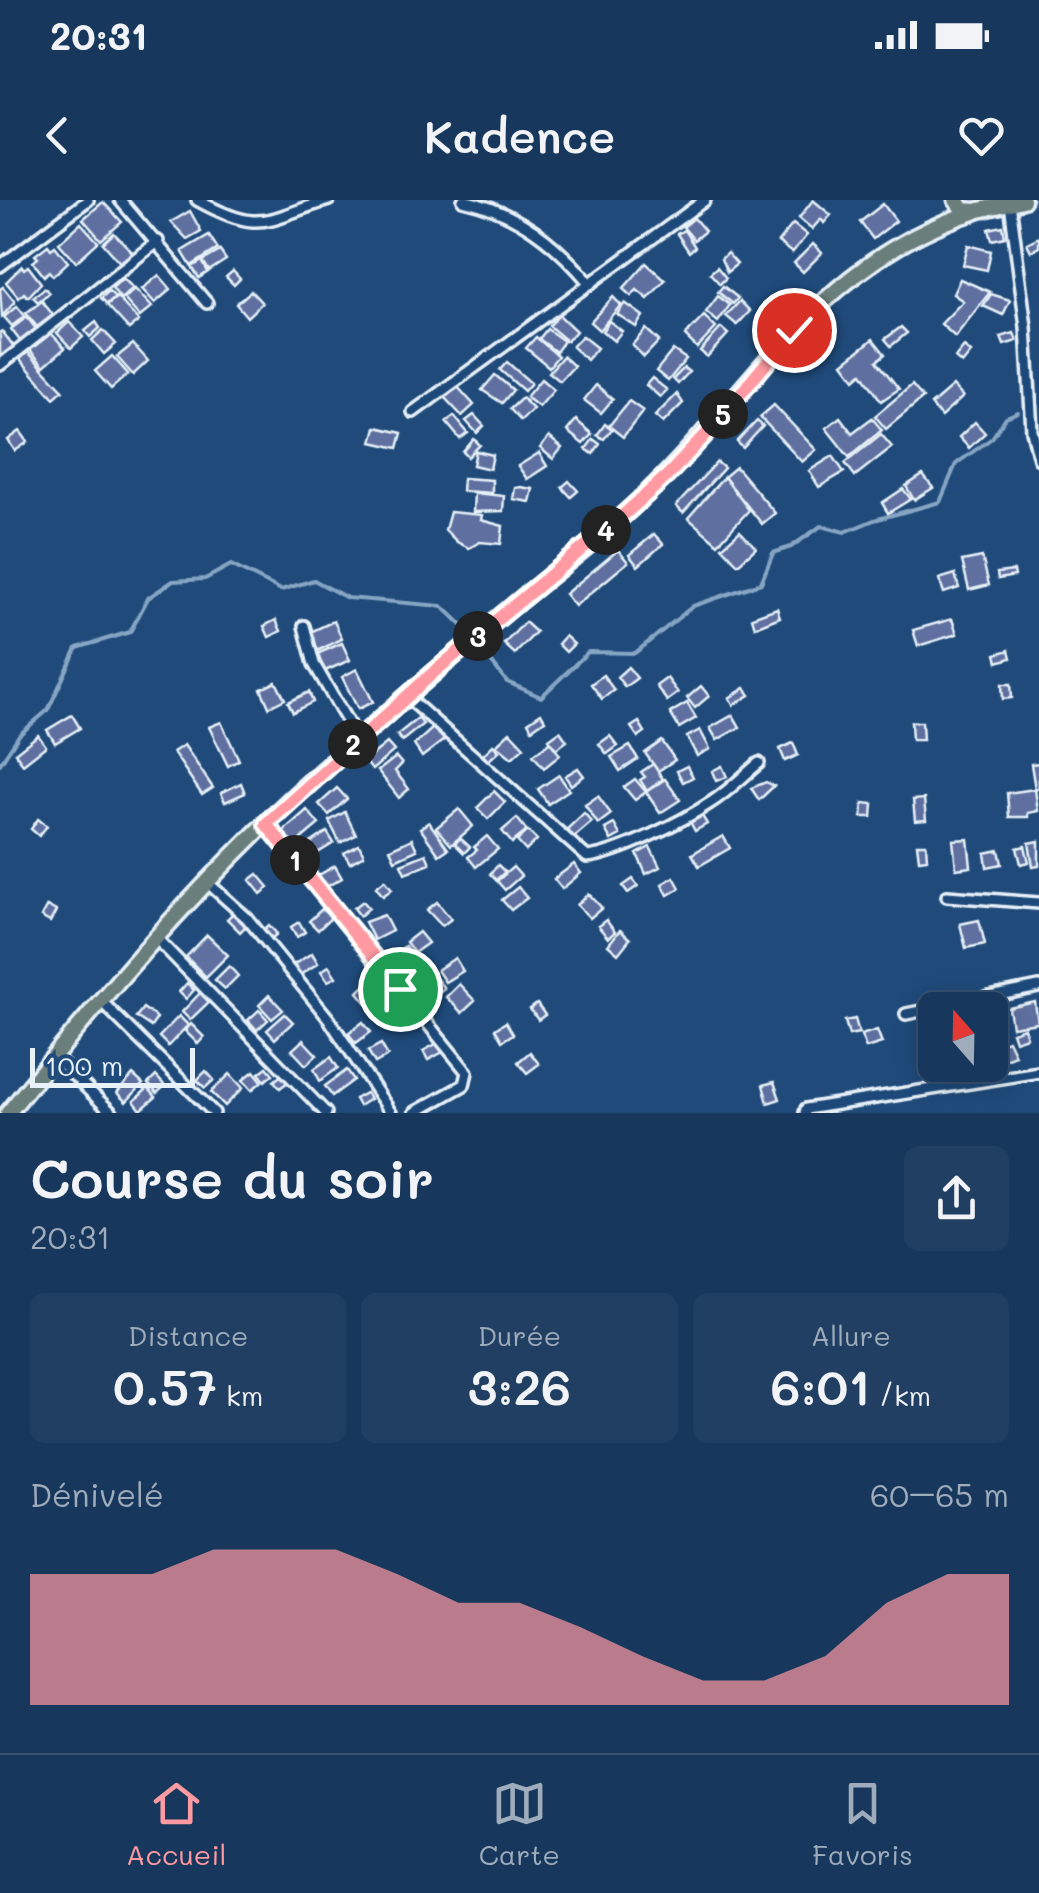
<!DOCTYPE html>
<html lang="fr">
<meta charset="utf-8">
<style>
:root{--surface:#17385c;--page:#203f62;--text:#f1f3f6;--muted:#9eacbb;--line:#365272;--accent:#ff9aa2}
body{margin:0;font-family:Mali,sans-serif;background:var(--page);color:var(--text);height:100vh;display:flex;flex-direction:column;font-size:38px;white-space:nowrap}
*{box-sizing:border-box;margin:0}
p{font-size:32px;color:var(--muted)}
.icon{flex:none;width:55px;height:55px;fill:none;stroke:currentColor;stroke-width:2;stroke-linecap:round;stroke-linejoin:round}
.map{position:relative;height:913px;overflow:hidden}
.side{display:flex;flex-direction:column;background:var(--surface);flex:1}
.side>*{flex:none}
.needle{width:65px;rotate:340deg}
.tools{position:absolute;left:918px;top:792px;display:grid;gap:20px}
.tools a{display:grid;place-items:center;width:90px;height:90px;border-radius:15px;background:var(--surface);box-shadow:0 5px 25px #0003,0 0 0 2px var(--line);font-size:50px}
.scale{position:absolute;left:30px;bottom:25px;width:165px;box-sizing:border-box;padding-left:10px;border:5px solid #e8f1f8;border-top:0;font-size:28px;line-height:35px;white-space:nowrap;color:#e8f1f8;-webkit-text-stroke:8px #1f4a7a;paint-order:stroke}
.pin{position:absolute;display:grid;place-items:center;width:85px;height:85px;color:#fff;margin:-42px;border:5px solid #fff;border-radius:50%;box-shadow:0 2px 10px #0007}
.km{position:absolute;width:50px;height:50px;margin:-25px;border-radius:50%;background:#222;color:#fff;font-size:28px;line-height:50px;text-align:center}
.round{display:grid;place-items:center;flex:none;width:105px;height:105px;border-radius:15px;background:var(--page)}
.head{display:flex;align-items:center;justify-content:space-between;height:170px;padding:0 30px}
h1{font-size:55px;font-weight:600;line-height:75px}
.stats{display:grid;grid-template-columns:repeat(3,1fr);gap:15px;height:170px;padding:10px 30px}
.stats div{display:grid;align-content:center;border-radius:15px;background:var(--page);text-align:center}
.stats b{font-size:50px;font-weight:600}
.stats small{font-size:28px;font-weight:400}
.stats p{font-size:28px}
.chart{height:280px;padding:20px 30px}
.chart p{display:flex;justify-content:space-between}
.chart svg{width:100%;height:180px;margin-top:10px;fill:var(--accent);opacity:.7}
.status{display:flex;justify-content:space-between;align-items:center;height:70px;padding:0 50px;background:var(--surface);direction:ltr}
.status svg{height:28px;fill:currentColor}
header{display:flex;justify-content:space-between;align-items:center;height:130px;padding:0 30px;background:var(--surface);font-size:45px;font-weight:600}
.dock{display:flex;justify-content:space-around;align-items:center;height:140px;border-top:2px solid var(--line);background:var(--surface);font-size:28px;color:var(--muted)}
.dock a{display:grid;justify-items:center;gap:5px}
.dock .current{color:var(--accent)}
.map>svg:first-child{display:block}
</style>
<div class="status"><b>20:31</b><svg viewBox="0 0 49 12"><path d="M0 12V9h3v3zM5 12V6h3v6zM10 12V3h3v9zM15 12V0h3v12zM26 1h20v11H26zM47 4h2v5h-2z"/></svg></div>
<header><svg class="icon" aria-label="back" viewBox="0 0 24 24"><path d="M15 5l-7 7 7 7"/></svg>Kadence<svg class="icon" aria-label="heart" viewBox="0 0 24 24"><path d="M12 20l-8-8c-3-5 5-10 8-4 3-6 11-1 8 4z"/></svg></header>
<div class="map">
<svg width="1039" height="913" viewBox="0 0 1039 913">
<rect width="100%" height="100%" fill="#1f4a7a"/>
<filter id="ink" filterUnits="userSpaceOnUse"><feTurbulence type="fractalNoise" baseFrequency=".01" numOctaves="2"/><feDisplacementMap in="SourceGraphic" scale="20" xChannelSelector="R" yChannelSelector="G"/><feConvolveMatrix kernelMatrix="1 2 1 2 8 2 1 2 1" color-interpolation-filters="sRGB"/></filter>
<g filter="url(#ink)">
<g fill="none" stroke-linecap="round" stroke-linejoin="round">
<polyline stroke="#87a6c4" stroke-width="4" points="0,564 19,535 48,510 77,448 130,432 148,398 173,381 205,379 231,365 281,390 314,380 347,398 442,406 465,428 507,482 541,497 588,452 635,453 693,406 761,383 773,353 791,347 821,326 845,332 874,320 940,302 956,264 992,238 1006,217 1018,212"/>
</g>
<g fill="#5e70a0" stroke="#e8f1f8" stroke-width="2.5">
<polygon points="813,0 831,15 824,23 821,19 812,29 799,18"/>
<polygon points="103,2 122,22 101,40 83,19"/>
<polygon points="883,4 896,21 873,39 860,22"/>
<polygon points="190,11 201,31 187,39 171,22"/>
<polygon points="694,18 705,31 694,40 683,27"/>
<polygon points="81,23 98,42 76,62 59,43"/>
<polygon points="793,24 807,35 792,53 778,42"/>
<polygon points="1003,26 1005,37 992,40 989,29"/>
<polygon points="684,30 695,47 689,52 677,34"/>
<polygon points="114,33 135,55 123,66 103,43"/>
<polygon points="209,35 218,49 191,66 182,51"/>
<polygon points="1039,37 1039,47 1031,51 1027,43"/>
<polygon points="813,44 822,53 803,72 794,63"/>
<polygon points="48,45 51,49 55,46 68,62 53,76 49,71 44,76 33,62 38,58 35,55"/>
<polygon points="968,45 991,51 987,70 963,65"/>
<polygon points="220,51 226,60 209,71 203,61"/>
<polygon points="727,53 737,64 727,72 721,59"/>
<polygon points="202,61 208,72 199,78 192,67"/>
<polygon points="646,63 665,80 648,99 637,90 631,96 623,89"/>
<polygon points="22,66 24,69 28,66 41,83 28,97 24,93 19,98 6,82"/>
<polygon points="717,67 726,78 720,84 710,73"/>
<polygon points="233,71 240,79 234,85 226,77"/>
<polygon points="159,75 171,89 155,103 142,89"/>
<polygon points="123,78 133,88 121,99 112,88"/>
<polygon points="960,79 990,92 955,137 941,124 963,101 953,94"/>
<polygon points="723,86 738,98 733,104 718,92"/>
<polygon points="3,87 15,102 2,116 0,89"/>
<polygon points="45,88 49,93 38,102 33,97"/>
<polygon points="135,89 152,107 140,117 124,99"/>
<polygon points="109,91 115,97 107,104 101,98"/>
<polygon points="251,91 262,103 247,117 236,104"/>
<polygon points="991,94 1010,100 1003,115 983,106"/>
<polygon points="718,96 730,105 718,122 706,112"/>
<polygon points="117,97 139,121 129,129 107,105"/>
<polygon points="613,97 621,105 599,130 590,122"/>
<polygon points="42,101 53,115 37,127 26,113"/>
<polygon points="740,101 750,111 737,125 726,116"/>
<polygon points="625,103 643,116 636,127 617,114"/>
<polygon points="17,106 25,116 12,126 4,117"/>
<polygon points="559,115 576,131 567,141 549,126"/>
<polygon points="704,116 716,128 697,148 685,136"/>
<polygon points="27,117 36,129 20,141 11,129"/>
<polygon points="609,121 622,131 614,141 602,131"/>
<polygon points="69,122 83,137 71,148 57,133"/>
<polygon points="96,122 100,128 90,137 85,131"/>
<polygon points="901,127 907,133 891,146 885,139"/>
<polygon points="721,128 728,134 707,157 700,151"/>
<polygon points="547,129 564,141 556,152 539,139"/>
<polygon points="646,129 659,141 644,157 632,145"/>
<polygon points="103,130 116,144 104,154 92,140"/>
<polygon points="2,131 15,148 0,160 0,132"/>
<polygon points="50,132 65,148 44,166 30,150"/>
<polygon points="1014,133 1017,141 1004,145 1001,137"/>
<polygon points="582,136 597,148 587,160 572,147"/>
<polygon points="536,137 558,156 549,167 526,148"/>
<polygon points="873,139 885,154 877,161 899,189 881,201 862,173 855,179 843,163"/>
<polygon points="133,144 148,161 133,175 117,157"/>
<polygon points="964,147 971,153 962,164 955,158"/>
<polygon points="673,150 686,159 668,181 656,171"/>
<polygon points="28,152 63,190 54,198 20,159"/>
<polygon points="112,156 128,174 111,189 95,171"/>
<polygon points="563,156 574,166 560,181 549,172"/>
<polygon points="507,162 531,183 524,191 500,170"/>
<polygon points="684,168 689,172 678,184 673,179"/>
<polygon points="495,175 513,190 502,203 482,190"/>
<polygon points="652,178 667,190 660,197 646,185"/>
<polygon points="541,179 554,190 539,207 526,197"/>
<polygon points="596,185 613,199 601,213 584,200"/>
<polygon points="912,185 923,198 886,229 875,216"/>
<polygon points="457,186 474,205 462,216 445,198"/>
<polygon points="953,186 963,197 941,217 931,205"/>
<polygon points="677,194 683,203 663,223 655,216"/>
<polygon points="522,198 533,209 521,221 510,209"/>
<polygon points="629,201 643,211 623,237 609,226"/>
<polygon points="774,205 816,250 802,262 760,217"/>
<polygon points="474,215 484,226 477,233 466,221"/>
<polygon points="454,216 468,233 460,239 446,222"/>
<polygon points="840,217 852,233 872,218 882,230 849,257 826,228"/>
<polygon points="576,220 592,234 583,244 567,231"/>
<polygon points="757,221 763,226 743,248 737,242"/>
<polygon points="975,222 985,233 969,248 959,237"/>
<polygon points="605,224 612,229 604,239 597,235"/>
<polygon points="376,227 402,233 398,248 372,242"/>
<polygon points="20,231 28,242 15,251 8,240"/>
<polygon points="881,234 892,247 855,276 845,263"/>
<polygon points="549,237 562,248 553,259 540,248"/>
<polygon points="474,239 480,245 468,257 463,252"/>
<polygon points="593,239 600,244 593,254 586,249"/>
<polygon points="476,251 493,255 490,269 473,265"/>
<polygon points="539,253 547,266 527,279 518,266"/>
<polygon points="833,256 844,272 819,287 809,271"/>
<polygon points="717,262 724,268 683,313 676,306"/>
<polygon points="736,267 775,313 762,324 724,277"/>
<polygon points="923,275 933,288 914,300 906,286"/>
<polygon points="724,277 749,310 718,344 688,318"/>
<polygon points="463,278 492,280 492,293 462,291"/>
<polygon points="569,281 578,291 571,297 562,287"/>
<polygon points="520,287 533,289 530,302 513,299 515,288"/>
<polygon points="903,289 911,299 888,313 882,303"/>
<polygon points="474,293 504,296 503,311 473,312"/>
<polygon points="450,312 482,315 481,320 503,326 501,344 480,342 469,348 457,342 445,330"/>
<polygon points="740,331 756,348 738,364 722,347"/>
<polygon points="654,334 663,344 638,366 629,355"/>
<polygon points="618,350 628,362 575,406 565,394"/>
<polygon points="982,357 989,385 969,390 962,361"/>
<polygon points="1014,371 1015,376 998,379 997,373"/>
<polygon points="955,374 959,388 944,393 939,379"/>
<polygon points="777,408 780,417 755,427 752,417"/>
<polygon points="952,419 957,434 918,446 913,430"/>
<polygon points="276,420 281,431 269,437 264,426"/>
<polygon points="334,421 342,439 317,451 308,433"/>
<polygon points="525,422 536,432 515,454 504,444"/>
<polygon points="565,436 574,444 566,452 558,444"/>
<polygon points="342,443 350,460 325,471 317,454"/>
<polygon points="1009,450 1011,458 998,462 996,454"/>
<polygon points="628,467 637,478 625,487 617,477"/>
<polygon points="357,469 373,502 358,509 342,477"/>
<polygon points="603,475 614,490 602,499 591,484"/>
<polygon points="667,478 678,493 667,501 656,486"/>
<polygon points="276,482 285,499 269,507 261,489"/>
<polygon points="1002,484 1011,484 1012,498 1003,499"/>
<polygon points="701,486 709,496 695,508 687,498"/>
<polygon points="745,488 750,495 733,505 729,498"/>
<polygon points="309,492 313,502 293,512 288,502"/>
<polygon points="687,503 696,518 679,528 670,513"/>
<polygon points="541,513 545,520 532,529 528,522"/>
<polygon points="72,515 80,528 55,543 47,530"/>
<polygon points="733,515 740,527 717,540 710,528"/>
<polygon points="418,518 423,524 402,541 397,535"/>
<polygon points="221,522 239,560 228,566 209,527"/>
<polygon points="639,522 645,532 638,537 631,527"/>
<polygon points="911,522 922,522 923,540 912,540"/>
<polygon points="434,527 444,540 422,557 414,545"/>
<polygon points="700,530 710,549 697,556 687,537"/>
<polygon points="560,531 567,541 556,549 549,539"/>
<polygon points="510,532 524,547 512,558 496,545"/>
<polygon points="38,535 46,546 23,564 15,553"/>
<polygon points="610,536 618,546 607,554 599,544"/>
<polygon points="662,541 675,560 658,571 645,553"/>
<polygon points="550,542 560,555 544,568 533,555"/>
<polygon points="387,543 394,551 372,570 365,561"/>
<polygon points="793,543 798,555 785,561 780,549"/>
<polygon points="184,545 213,588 202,595 173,552"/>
<polygon points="493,545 499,551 488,561 483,555"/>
<polygon points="630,546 638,559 620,571 611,557"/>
<polygon points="396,557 402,564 395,571 409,589 399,598 378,571"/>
<polygon points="1039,563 1039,588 1035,589 1031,564"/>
<polygon points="653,564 663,579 647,591 640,580 645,577 641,572"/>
<polygon points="687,566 693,577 683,582 677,571"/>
<polygon points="722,566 727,577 716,581 712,571"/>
<polygon points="578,568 584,576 571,585 565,576"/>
<polygon points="559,575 569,590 548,604 538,589"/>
<polygon points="635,579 646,592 635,600 624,587"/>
<polygon points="665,579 680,600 660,613 646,592"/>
<polygon points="766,582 774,586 759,600 751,588"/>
<polygon points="241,583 245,593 225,602 221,593"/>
<polygon points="337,588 347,599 329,615 319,604"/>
<polygon points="1035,589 1038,611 1028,613 1028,617 1009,617 1007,593"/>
<polygon points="494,591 505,602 488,619 477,608"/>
<polygon points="598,596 611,614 598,624 585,605"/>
<polygon points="924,599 926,620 915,621 913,600"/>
<polygon points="863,603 873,604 872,617 862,617"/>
<polygon points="459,609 473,626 451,645 436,628"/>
<polygon points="307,610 319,624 294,645 282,632"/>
<polygon points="699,611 707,624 695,631 689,620"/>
<polygon points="345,612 356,635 340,643 329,621"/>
<polygon points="584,613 592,622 572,639 565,631"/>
<polygon points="517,618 527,631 512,643 502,631"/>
<polygon points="38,619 47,626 39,636 31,629"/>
<polygon points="429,622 448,649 439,655 420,628"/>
<polygon points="614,624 620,635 611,640 605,629"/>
<polygon points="528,631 537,640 526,651 517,641"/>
<polygon points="327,632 334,643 316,654 309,644"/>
<polygon points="487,636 498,649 476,667 468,657 477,650 474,647"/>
<polygon points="723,636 730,648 699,666 692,654"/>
<polygon points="460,638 470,647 464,653 455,644"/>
<polygon points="412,639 417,650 395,660 390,649"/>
<polygon points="968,639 971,667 956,669 953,640"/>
<polygon points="1039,641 1039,666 1033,667 1029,643"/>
<polygon points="917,644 926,644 927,659 919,660"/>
<polygon points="359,645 364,655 350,663 344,653"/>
<polygon points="1025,646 1029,662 1021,664 1017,648"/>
<polygon points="650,647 660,667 646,674 637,654"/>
<polygon points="999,650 1002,664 987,667 985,653"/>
<polygon points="426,654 430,663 405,673 401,664"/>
<polygon points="574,664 581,673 562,689 554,679"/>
<polygon points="498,665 505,672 496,680 490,674"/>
<polygon points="335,666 342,678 324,688 317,676"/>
<polygon points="513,667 521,676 505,690 497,681"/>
<polygon points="258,674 269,687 261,694 250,680"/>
<polygon points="674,677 680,688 668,695 662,684"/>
<polygon points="633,679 638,686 628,693 623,686"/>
<polygon points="385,680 392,689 383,696 376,687"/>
<polygon points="518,687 527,698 511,710 502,700"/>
<polygon points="589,694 602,708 590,718 577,705"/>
<polygon points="363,701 369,708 360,716 354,708"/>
<polygon points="437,702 451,719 442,726 427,710"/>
<polygon points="47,706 56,711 50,722 41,717"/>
<polygon points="322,709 331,718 318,730 309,721"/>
<polygon points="234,712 246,726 240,732 227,719"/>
<polygon points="384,715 392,731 374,740 365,722"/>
<polygon points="606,720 615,732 608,738 598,726"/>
<polygon points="979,720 985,744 966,748 960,724"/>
<polygon points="299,722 305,732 297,737 291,727"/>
<polygon points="269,725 277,734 269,741 260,733"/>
<polygon points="620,730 630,739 618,754 608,745"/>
<polygon points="419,732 428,743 414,753 406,742"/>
<polygon points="207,735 228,755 206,777 186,757"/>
<polygon points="405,746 412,755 400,764 393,755"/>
<polygon points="312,753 318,763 300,775 293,765"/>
<polygon points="455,758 463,771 445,782 437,770"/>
<polygon points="229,766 238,776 225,789 215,780"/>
<polygon points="329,766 336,777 328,781 321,771"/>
<polygon points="374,776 384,789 366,802 358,792"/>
<polygon points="436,778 444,788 428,801 419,791"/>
<polygon points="187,783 194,790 186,799 179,792"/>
<polygon points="459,784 475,801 462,813 446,797"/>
<polygon points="202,791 211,800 190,820 182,812"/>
<polygon points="269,795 283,810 272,819 259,805"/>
<polygon points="1035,802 1038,823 1012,827 1009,808"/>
<polygon points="537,804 545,815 538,820 530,809"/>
<polygon points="143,808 157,818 151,827 136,817"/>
<polygon points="259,810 268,820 257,830 248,820"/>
<polygon points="285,814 293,822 275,839 267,830"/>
<polygon points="179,816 188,825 168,846 159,837"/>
<polygon points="855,819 859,833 849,835 845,821"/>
<polygon points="363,822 371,832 356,843 348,833"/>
<polygon points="506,822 513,834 502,841 495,829"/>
<polygon points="191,824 204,837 198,844 185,831"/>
<polygon points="1024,828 1027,837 1015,841 1012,832"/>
<polygon points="877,830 882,843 866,848 861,835"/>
<polygon points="303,840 317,855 306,865 292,850"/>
<polygon points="1008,840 1015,855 999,861 994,845"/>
<polygon points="438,843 443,852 428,860 423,851"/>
<polygon points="381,844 388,856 375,863 368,851"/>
<polygon points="530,852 539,864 527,873 518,862"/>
<polygon points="331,857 338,868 320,881 314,869"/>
<polygon points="267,867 273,874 265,881 259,873"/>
<polygon points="347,870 354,880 332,896 325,886"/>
<polygon points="206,871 214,880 205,888 197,880"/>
<polygon points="254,871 262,881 252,890 243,880"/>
<polygon points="230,874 243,888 225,906 211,892"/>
<polygon points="283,874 289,881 280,888 274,881"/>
<polygon points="133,875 143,884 126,902 117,893"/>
<polygon points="156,876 165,886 157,893 148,884"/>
<polygon points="774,882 780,899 768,903 763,885"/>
<polygon points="148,888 156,897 141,910 134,901"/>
<polygon points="366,893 370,899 359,906 355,899"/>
</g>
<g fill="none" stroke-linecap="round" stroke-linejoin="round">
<g stroke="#e8f1f8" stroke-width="16">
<g id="minor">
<polyline points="120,0 207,103"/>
<path d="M 197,0 C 262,36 265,19 329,0"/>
<path d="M 463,0 C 517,12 556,43 590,84"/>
<polyline points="1010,3 1026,127 1032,231 1039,259"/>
<polyline points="0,66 88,0"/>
<polyline points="0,165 158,41"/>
<polyline points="413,212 705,0"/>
<polyline points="304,426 314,464 358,540"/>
<path d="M 406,496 L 587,657 C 618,654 683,621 710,603 C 728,592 743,576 759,563"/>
<polyline points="266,624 467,872 464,885 414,913"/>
<polyline points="208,683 247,718 329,819 391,913"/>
<polyline points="947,696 1039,703"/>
<polyline points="157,739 326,913"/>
<polyline points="101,801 214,913"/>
<polyline points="906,814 1039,787"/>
<polyline points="54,856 112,913"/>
<polyline points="805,913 806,909 1039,872"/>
</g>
</g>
<g stroke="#e8f1f8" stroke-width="21">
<g id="primary">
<polyline points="956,0 963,10 976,11"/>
<polyline points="979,10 1023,0"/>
<path d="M 8,913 C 96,804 188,695 291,599 C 367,529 446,462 525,396 C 560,367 597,340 630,309 C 749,202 812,63 974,12"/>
</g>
</g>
<use href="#minor" stroke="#1f4a7a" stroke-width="9"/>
<use href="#primary" stroke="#6b7f7c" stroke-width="14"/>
</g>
</g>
<g fill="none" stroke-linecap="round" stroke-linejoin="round" filter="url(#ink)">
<g stroke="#fff" stroke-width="20">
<polyline id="route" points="400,789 266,624 433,473 628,311 668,275 712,228 794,130"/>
</g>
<use href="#route" stroke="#ff9aa2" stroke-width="12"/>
</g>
</svg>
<div class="tools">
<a><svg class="needle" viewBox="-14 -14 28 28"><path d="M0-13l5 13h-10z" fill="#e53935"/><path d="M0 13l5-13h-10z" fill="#9eacbb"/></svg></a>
</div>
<div class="scale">100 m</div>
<div class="pin" style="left:400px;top:789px;background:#1e9e55"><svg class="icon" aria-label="arrive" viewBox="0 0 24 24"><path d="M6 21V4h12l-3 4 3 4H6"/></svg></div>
<div class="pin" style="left:794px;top:130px;background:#d93025"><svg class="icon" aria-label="check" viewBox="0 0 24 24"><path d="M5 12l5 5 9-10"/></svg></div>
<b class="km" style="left:295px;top:660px">1</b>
<b class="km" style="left:353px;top:544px">2</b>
<b class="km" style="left:478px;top:436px">3</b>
<b class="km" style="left:606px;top:330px">4</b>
<b class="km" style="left:723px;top:214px">5</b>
</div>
<section class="side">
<div class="head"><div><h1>Course du soir</h1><p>20:31</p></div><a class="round"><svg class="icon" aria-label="share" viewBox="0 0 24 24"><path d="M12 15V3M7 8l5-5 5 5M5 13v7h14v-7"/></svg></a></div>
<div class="stats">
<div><p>Distance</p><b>0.57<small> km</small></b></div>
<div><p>Durée</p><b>3:26</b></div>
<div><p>Allure</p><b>6:01<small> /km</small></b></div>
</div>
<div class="chart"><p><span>Dénivelé</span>60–65 m</p>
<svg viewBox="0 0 160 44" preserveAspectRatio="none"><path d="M0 44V12L10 12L20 12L30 6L40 6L50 6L60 12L70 19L80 19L90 25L100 32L110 38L120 38L130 32L140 19L150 12L160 12V44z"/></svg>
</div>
</section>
<nav class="dock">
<a class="current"><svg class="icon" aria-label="home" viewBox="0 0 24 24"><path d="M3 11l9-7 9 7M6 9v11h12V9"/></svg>Accueil</a>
<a><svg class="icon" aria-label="map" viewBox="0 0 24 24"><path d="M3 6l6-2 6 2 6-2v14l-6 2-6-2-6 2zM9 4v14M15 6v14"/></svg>Carte</a>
<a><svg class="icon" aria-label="saved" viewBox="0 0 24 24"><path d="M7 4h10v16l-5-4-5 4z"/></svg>Favoris</a>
</nav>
